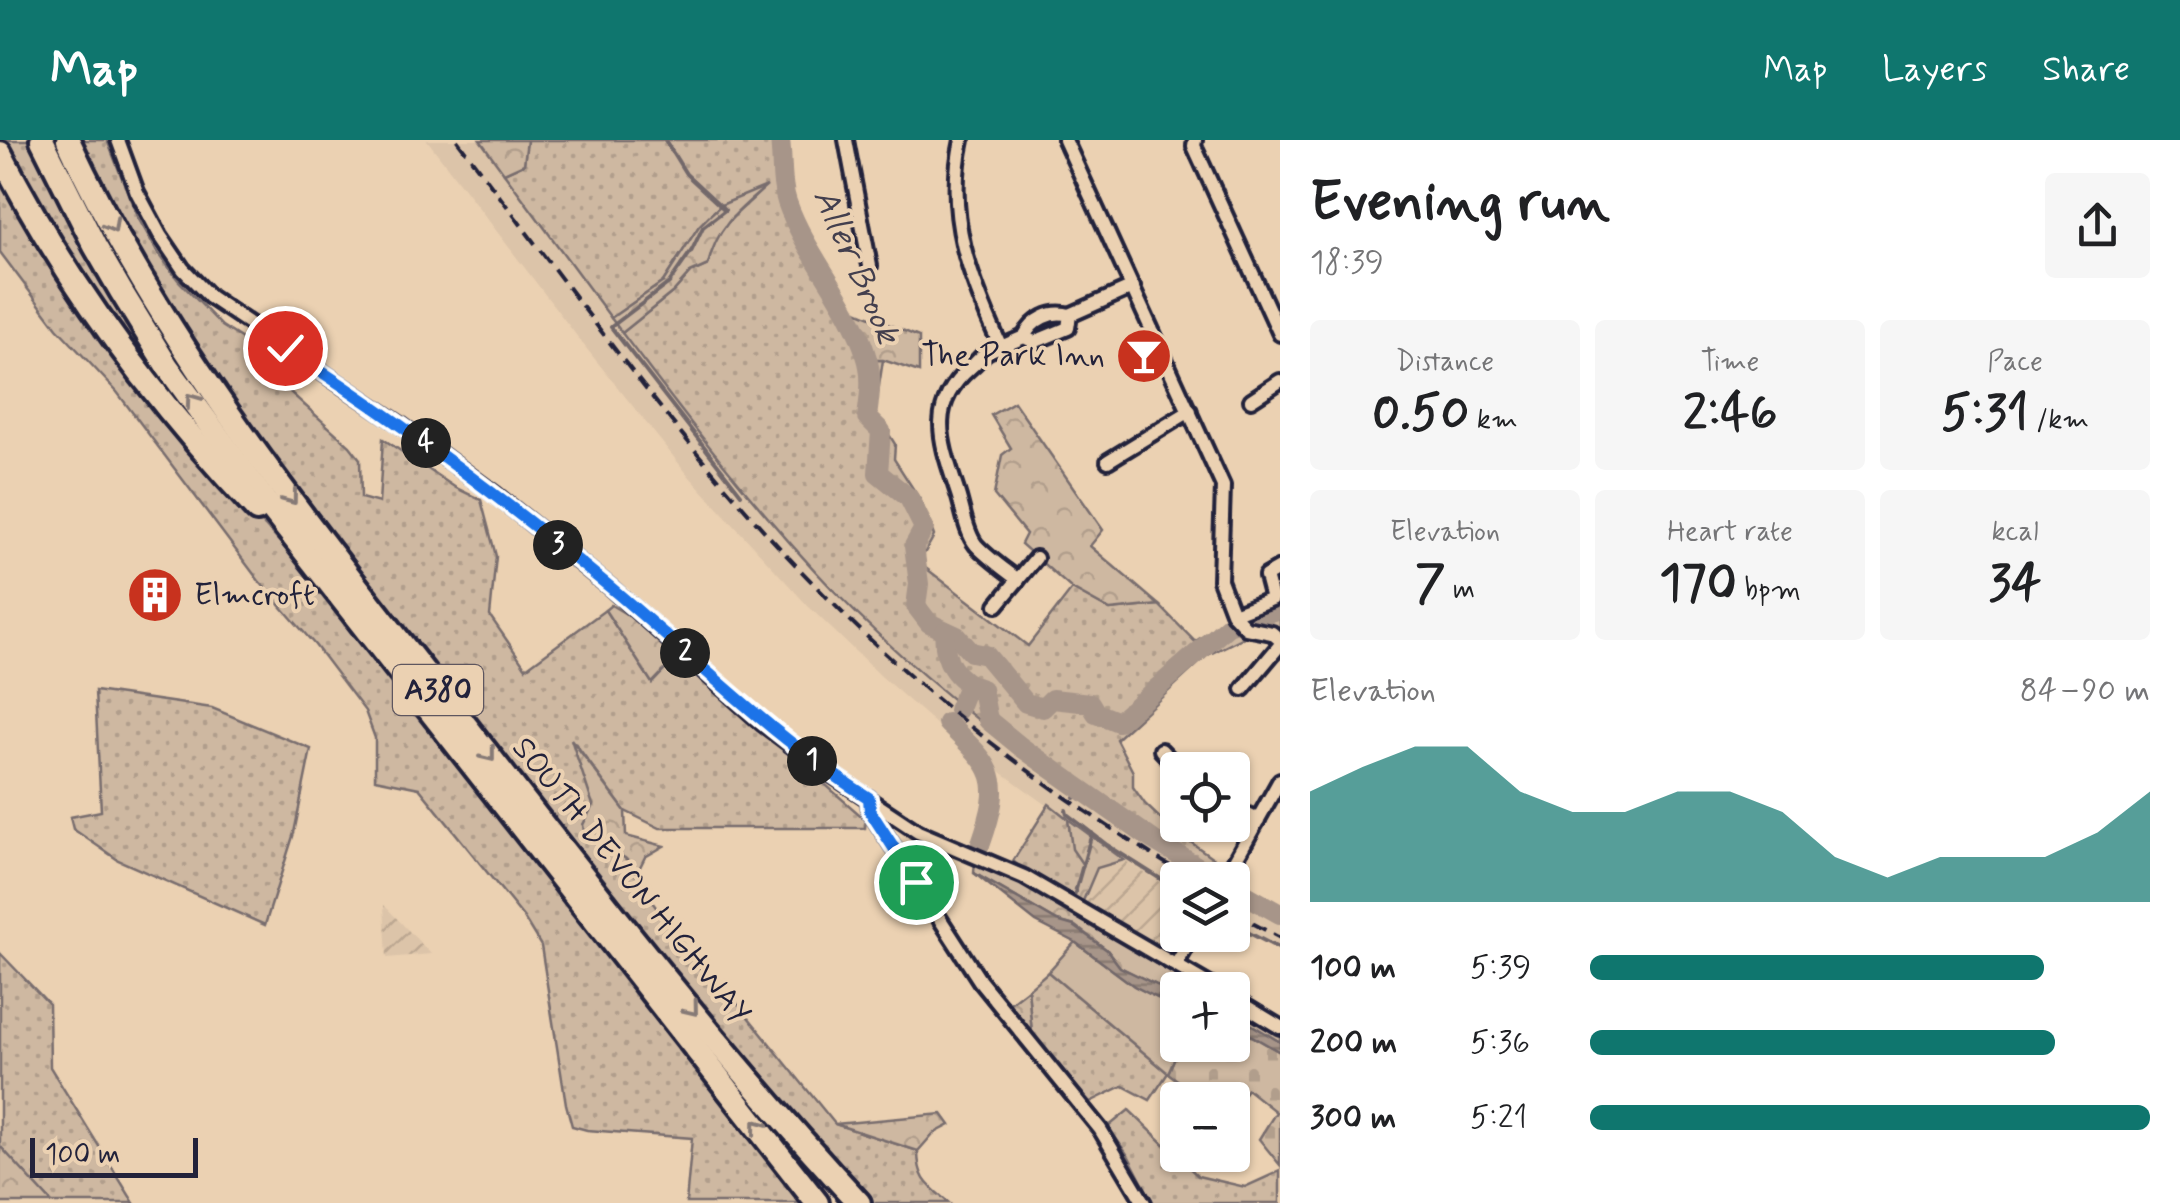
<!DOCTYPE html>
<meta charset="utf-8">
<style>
:root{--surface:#fff;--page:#f6f6f6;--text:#202124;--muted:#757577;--accent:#0f766e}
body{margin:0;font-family:Mynerve,sans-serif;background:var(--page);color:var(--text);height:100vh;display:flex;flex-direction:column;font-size:38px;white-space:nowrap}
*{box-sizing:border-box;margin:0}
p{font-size:32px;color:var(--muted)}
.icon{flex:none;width:55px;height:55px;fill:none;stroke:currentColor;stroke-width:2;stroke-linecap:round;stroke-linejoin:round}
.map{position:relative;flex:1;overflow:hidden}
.details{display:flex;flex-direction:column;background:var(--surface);width:900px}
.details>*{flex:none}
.buttons{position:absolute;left:1160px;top:612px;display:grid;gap:20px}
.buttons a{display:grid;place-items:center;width:90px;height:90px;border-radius:10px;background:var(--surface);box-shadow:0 2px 8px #0004;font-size:50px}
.scale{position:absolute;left:30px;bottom:25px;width:168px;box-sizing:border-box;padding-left:10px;border:5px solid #22223b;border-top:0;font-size:28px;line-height:35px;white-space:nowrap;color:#22223b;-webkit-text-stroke:8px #ebd1b2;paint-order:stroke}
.pin{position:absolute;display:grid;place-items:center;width:85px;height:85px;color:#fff;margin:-42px;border:5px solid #fff;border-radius:50%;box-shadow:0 2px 10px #0007}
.km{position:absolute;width:50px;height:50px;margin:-25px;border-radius:50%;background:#222;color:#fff;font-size:28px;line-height:50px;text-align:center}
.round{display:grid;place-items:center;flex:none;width:105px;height:105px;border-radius:10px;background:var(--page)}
.head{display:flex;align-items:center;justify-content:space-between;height:170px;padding:0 30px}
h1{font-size:55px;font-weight:700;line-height:75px}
.metrics{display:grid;grid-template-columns:repeat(3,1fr);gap:15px;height:170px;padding:10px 30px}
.metrics div{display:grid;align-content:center;border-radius:10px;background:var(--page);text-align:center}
.metrics b{font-size:50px;font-weight:700}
.metrics small{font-size:28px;font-weight:400}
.metrics p{font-size:28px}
.chart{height:280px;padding:20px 30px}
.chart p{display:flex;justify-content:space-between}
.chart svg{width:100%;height:180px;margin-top:10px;fill:var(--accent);opacity:.7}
ul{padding:0 30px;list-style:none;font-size:32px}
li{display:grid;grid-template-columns:160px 120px 1fr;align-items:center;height:75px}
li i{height:25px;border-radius:12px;background:var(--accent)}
header{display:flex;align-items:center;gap:60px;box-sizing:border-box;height:140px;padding:0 50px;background:var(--accent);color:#fff}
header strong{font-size:48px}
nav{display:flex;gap:55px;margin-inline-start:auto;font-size:35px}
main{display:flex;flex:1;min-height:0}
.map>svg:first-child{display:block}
</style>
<header>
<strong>Map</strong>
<nav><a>Map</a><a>Layers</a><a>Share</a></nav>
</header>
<main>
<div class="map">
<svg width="1280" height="1063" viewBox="0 0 1280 1063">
<defs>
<pattern id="industrial-furrows" width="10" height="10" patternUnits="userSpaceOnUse" patternTransform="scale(2.5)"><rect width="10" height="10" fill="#dcc4a9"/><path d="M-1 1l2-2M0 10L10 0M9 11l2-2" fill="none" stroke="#bca892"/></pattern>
<pattern id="grass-dots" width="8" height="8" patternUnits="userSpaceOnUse" patternTransform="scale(2.5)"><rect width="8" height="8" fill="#ceb8a1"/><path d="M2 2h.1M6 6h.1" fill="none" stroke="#b19e8c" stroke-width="1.8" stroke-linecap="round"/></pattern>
<pattern id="forest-crowns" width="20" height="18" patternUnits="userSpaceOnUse" patternTransform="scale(2.5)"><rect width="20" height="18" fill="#ceb8a1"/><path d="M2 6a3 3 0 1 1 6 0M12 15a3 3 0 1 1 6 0" fill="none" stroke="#b19e8c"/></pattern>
<pattern id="cemetery-stones" width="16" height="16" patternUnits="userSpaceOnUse" patternTransform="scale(2.5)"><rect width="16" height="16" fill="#ceb8a1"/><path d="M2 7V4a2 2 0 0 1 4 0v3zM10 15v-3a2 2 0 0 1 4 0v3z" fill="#b19e8c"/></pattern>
<pattern id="water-rules" width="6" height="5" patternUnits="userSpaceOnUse" patternTransform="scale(2.5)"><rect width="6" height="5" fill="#a79589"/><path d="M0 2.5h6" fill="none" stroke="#887971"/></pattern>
</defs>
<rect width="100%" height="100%" fill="#ebd1b2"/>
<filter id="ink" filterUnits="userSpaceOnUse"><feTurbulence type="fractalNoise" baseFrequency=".01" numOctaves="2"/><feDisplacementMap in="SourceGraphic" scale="20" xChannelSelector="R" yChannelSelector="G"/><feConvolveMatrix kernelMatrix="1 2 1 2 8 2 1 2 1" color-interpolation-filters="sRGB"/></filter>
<g filter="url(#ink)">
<g fill="#dcc4a9">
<polygon points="427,0 480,0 701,298 767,378 837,453 1015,609 1211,740 1178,740 1177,753 1124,720 945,592 882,537 808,466 689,336 586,208"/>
<polygon points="1232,752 1280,777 1280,812 1233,786"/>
</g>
<g fill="url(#industrial-furrows)">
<polygon points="1124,720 1177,753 1178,795 1181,795 1170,813 1083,761 1097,728"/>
<polygon points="384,765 431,814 387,818"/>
</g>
<g fill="url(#grass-dots)" stroke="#786d6e" stroke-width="2.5">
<polygon points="1,0 30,0 81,103 235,333 193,292 49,89"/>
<path d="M 75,0 L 107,0 L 137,76 L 157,111 L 178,140 L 222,186 L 275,220 L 290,252 L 350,306 L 360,319 L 361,358 L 379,363 L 383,299 L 456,348 L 481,360 L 496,416 L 490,476 L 526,528 L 605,470 L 652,543 L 678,516 L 866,680 L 865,688 L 660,688 L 625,671 L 575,603 L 594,665 L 583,685 L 586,699 C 614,708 635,718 642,748 L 705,835 L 731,856 L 835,984 L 918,1011 C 918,1040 928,1045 949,1063 L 869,1063 L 793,980 L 376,461 L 175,180 Z"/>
<path d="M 527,0 L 777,0 L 780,48 L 795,87 L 873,220 L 883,220 L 875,272 L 895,304 L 894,319 L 921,361 L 934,396 L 919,423 L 1028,506 L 1072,449 L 1110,470 L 1159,465 L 1208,515 L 1116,599 L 1133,632 L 1133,647 L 1145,664 L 1168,686 L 1223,725 L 1213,740 C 1178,725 1144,696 1111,675 C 1013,611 916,535 834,451 C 757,370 689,282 622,193 L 673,152 L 690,133 L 708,125 C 718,81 736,77 764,48 L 721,65 L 710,75 L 699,86 L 663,142 L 611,178 L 504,33 L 524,24 Z"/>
<polygon points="0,28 201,315 330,458 822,1063 686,1063 692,998 587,990 572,986 566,964 541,806 524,778 419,648 375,639 375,598 365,571 315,505 259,441 117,252 57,188 0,112"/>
<polygon points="95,551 212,568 311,609 294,693 265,785 118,720 73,689 70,677 101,671"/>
<polygon points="1049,664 1068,679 1073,709 1083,725 1074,756 1024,731 1013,721"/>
<polygon points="0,813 49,864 50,927 134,1063 52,1063 0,1006"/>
<polygon points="1048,832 1168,933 1150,960 1123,946 1090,962 1032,894 1028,849"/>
<polygon points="1129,970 1198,1036 1245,1047 1280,1031 1280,1063 1153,1063 1129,1017 1108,987"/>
</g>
<g fill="url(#forest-crowns)" stroke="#786d6e" stroke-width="2.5">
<polygon points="480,0 527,0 524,24 504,33"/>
<path d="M 767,46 C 739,70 716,87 708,125 L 690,133 L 673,152 L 622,193 L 611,178 L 663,142 L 699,86 L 710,75 L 721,65 Z"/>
<polygon points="842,165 919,197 919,232 883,220 873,220"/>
<polygon points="1014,262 1103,390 1090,406 1159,465 1110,470 1072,449 1021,404 1026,394 994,355 1002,315 1011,308 991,275"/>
<path d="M 1280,462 L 1280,486 C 1264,492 1255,487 1245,474 Z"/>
<polygon points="611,465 641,483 678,516 652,543 605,470"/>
<polygon points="1229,478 1250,494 1208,515 1196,501"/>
<polygon points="571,599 625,671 626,696 664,706 645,717 638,731 625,718 586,699 583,685 593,665"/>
<polygon points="1068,679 1124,720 1097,728 1083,761 1074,756 1083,725 1072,709"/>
<polygon points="975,722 1028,746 1205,850 1178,850 1177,855 1120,827 1107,810 1075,786 1057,781 974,733"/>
<polygon points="1028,849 1032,894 1006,866"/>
<polygon points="1232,866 1280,894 1280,902 1252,885 1233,882"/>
<polygon points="942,974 950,985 933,994 918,1011 835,984"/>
<polygon points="0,1006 52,1063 0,1063"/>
</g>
<polygon fill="url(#cemetery-stones)" stroke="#786d6e" stroke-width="2.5" points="1233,890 1252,896 1280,912 1280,1025 1259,999 1276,972 1247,949 1233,970 1232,960 1204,960 1168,933 1180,905 1232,905"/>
<polygon fill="#ceb8a1" stroke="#786d6e" stroke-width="2.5" points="1075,802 1134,846 1177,868 1180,905 1168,933 1048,832"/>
<g fill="url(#water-rules)" stroke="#72676a" stroke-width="2.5">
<polygon points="974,733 1057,781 1074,786 1107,810 1120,827 1177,855 1177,868 1134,846 1075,802 1036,782"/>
<polygon points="1233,882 1252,885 1280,902 1280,912 1252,896 1233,890"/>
</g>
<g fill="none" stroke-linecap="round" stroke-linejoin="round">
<g stroke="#72676a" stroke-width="4">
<polyline points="665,0 686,34 725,70 703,87 692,110 669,143 611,187 741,354"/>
<polyline points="1075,658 1081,652"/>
<polyline points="1066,670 1067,674 1107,705 1178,750"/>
<polyline points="1074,756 1092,693"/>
<polyline points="1232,784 1280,809"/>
</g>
<g stroke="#a79589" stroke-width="20">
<path d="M 780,0 C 783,21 780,42 787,62 C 806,116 849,160 866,215 C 873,235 870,256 867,277 L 881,291 L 878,333 L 909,358 L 924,388 L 914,406 L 919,444 L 916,466 L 929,483 L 957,496 L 971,512 L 986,515 L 1026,563 L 1043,568 L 1052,559 L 1090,563 L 1096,573 L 1118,582 L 1228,486 L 1280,469"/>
<path d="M 945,491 C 942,518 954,541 982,549 L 988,580 L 1021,607 L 1153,700 L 1220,740"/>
<polyline points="958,570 968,545"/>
<path d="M 947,583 C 995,629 1004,637 981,703"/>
<polyline points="1232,747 1280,774"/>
</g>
<g stroke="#22223b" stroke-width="20">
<g id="street">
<polyline points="118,0 137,52 160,95 183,129 210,157 401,285 495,354 611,448 763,584 823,629 918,692 1024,737 1218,850"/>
<polyline points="846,0 870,126"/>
<path d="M 962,0 C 945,75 970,139 1001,207 L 1024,197 L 1034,202 L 1068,188 L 1070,175 L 1133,147"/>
<polyline points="1065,0 1223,346 1220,440 1233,474 1246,488 1272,493 1280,500"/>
<polyline points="1195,0 1194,6 1280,194"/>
<path d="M 1024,197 C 1033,179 1051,170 1070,175"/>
<path d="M 1001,207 C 982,211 984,216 970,228 C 925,267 942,304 958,354 C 963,369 966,393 976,405 C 988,418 1004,429 1018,440"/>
<polyline points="1251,260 1280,241"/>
<polyline points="1108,321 1190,271"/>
<polyline points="997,465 1036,418"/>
<polyline points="1233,474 1272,459 1266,436 1280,428"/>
<polyline points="1243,549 1280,505"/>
<polyline points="1161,610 1180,630"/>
<polyline points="869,658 870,671 980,841 1100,989 1144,1063"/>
<polyline points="1232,667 1258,680"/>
<polyline points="1224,740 1280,640"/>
<polyline points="1176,825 1193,795"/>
<polyline points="1232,858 1280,887"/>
</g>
</g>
<g stroke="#22223b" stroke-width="30">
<g id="highway">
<polyline points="42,0 95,106 121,151 167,226 265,361 817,1063"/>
<path d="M 68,0 C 164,208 312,389 452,568 C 583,736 714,907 859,1063"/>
<path d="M 0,13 C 66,143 157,264 257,370"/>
</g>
</g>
<use href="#street" stroke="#ebd1b2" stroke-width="12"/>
<use href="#highway" stroke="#ebd1b2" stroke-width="22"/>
<g stroke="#22223b" stroke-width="4" stroke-dasharray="15 8" stroke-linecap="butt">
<path d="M 457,0 C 583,165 704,340 855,485 C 957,584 1072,667 1193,740"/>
<polyline points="1232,772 1280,798"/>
</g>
</g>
<defs><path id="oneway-chevron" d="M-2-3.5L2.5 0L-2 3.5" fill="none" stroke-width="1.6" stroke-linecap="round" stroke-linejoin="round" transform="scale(2.5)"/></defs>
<g stroke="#867a76">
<use href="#oneway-chevron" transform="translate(112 86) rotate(61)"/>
<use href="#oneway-chevron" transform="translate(192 260) rotate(-126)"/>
<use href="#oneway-chevron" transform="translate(291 358) rotate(53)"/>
<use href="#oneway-chevron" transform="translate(489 615) rotate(52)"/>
<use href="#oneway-chevron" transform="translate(692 869) rotate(51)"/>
<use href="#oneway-chevron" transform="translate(758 986) rotate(-127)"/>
</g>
</g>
<g fill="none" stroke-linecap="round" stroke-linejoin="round" filter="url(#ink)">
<g stroke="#fff" stroke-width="20">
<path id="route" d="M 285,208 C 399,280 506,361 610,447 C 698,521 772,597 869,658 L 870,671 L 916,742"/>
</g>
<use href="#route" stroke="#1a73e8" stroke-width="12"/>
</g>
<defs>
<g id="bar-disc" transform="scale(2.875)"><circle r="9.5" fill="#c8321e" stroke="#ebd1b2"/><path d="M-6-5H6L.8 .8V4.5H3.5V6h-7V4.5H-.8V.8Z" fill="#fff"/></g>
<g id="building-disc" transform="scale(2.875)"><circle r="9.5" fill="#c8321e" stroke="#ebd1b2"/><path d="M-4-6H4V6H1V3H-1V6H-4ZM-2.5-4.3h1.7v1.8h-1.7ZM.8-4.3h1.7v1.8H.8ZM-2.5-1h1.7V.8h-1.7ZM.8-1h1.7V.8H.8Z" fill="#fff"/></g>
</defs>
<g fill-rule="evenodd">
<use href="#bar-disc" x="1144" y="216"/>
<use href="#building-disc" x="155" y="455"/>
</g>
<g text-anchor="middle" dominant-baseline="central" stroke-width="8" stroke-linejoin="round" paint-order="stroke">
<rect fill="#ebd1b2" stroke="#5e565f" stroke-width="2.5" x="393" y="525" width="90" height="50" rx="8"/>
<g font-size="30" font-weight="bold" fill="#22223b">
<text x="438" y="550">A380</text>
</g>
<g font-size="32" fill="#22223b" stroke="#ebd1b2" text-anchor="end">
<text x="1105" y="216">The Park Inn</text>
<text x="194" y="455" text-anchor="start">Elmcroft</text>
</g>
<g font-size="32" fill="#22223b" stroke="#ebd1b2">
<text transform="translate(631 741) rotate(51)">SOUTH DEVON HIGHWAY</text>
</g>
<g font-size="35" font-style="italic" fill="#433f4e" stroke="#ebd1b2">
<text transform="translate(856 126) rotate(66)">Aller Brook</text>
</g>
</g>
</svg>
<div class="buttons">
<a><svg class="icon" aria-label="locate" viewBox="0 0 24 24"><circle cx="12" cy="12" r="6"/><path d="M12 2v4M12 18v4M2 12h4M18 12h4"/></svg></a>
<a><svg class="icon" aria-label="layers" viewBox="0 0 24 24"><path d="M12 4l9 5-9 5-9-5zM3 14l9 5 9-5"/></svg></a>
<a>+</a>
<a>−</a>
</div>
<div class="scale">100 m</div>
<div class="pin" style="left:916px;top:742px;background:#1e9e55"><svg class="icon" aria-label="arrive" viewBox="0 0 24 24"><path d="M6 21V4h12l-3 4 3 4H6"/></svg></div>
<div class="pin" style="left:285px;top:208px;background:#d93025"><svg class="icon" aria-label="check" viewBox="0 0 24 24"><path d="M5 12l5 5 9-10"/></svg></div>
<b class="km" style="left:812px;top:621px">1</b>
<b class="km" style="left:685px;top:513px">2</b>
<b class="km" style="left:558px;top:405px">3</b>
<b class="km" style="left:426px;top:303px">4</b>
</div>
<section class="details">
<div class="head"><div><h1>Evening run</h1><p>18:39</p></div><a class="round"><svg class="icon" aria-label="share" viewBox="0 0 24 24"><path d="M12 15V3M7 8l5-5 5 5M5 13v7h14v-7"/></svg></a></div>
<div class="metrics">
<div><p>Distance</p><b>0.50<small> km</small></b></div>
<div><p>Time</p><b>2:46</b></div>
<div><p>Pace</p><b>5:31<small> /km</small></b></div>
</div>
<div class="metrics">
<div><p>Elevation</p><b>7<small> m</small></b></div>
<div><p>Heart rate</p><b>170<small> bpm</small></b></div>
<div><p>kcal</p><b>34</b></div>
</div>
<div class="chart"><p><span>Elevation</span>84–90 m</p>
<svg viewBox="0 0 160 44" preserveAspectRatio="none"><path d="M0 44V17L10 11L20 6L30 6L40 17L50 22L60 22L70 17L80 17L90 22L100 33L110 38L120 33L130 33L140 33L150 27L160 17V44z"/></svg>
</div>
<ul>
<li><b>100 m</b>5:39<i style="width:81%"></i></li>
<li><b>200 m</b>5:36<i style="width:83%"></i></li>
<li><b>300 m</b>5:21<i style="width:100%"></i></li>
</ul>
</section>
</main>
